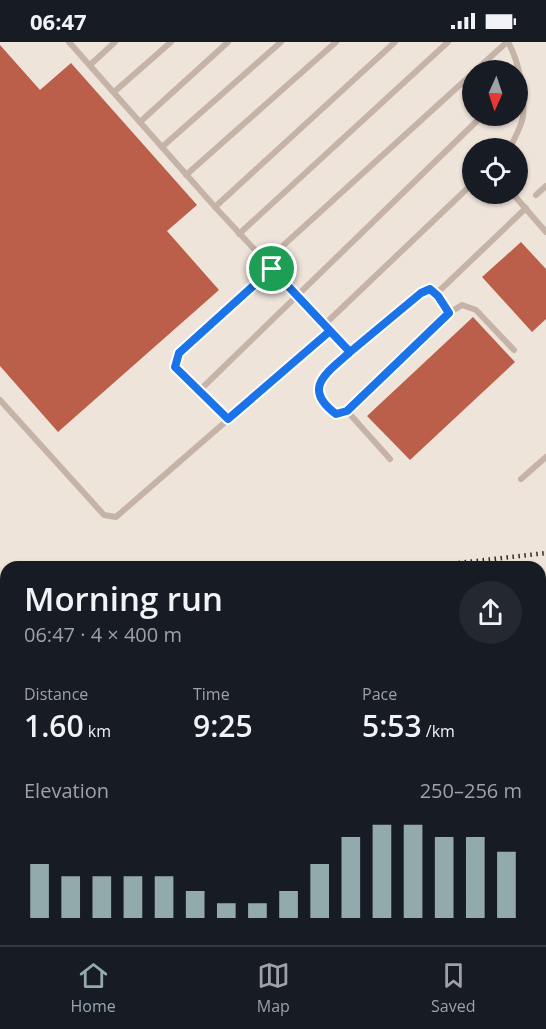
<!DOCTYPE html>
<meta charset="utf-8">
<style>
:root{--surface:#171b24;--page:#242831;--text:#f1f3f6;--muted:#9ea1a6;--line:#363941;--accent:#93aaac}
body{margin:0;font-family:"Open Sans",sans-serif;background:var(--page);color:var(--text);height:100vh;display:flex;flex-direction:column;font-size:22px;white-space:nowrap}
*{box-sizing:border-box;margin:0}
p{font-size:20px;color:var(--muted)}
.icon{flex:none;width:33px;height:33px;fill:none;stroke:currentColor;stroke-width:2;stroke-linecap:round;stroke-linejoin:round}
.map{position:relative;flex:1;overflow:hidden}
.drawer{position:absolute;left:0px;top:519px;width:546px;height:384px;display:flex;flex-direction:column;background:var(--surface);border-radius:18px 18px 0 0;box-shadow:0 2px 4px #0004}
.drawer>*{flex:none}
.needle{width:39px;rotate:183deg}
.tools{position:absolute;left:462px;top:18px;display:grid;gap:12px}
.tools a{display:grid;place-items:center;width:66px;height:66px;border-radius:50%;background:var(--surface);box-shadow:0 2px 4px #0004;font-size:30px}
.pin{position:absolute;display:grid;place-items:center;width:51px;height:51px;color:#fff;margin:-26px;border:3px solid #fff;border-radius:50%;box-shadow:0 2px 6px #0007}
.round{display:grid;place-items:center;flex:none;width:63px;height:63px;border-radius:32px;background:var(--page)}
.headline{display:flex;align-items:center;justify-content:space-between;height:102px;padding:0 24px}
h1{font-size:33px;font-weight:600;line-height:45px}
.metrics{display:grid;grid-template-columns:repeat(3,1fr);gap:9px;height:102px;padding:6px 24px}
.metrics div{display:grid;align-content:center}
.metrics b{font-size:30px;font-weight:600}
.metrics small{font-size:16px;font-weight:400}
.metrics p{font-size:16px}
.chart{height:168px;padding:12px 24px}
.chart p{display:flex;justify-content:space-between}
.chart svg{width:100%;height:108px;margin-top:6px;stroke:var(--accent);stroke-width:6}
.status{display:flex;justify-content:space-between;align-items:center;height:42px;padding:0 30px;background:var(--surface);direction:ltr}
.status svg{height:16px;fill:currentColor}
.tabs{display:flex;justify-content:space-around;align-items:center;height:84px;border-top:2px solid var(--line);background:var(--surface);font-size:16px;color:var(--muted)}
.tabs a{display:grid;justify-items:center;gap:3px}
.tabs .selected{color:var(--accent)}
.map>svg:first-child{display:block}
</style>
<div class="status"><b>06:47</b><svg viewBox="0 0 49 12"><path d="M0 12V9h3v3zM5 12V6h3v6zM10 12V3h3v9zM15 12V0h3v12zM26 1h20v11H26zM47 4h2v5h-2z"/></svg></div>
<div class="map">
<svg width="546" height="903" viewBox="0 0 546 903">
<rect width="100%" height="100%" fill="#efe4da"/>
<g fill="#bc5f4a">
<polygon points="0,3 40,48 71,21 197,163 167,189 219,248 58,390 0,324"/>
<polygon points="521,200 546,227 546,277 532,290 482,235"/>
<polygon points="473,275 515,320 410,418 367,374"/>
</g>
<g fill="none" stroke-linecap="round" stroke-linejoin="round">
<g stroke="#c6b3a7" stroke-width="6">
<polyline points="69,0 215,165 350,310 421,251 430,247 438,254 449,271 347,369 390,417"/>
<path d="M 508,0 C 519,19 525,52 523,75 C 521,85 514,97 510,106"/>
<polyline points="90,23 115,0"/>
<polyline points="476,28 507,0"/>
<polyline points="114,50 171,0"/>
<polyline points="140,80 228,0"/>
<polyline points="162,105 281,0"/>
<polyline points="186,133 336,0"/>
<polyline points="513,152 546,190"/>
<polyline points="536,153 546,144"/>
<polyline points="215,165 395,0"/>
<polyline points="239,192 448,0"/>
<polyline points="265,220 472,32"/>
<polyline points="436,252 526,166"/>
<polyline points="449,271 462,263 476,268 514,308"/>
<polyline points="324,283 472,142"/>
<polyline points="199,349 482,74"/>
<polyline points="0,358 104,473 116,475 330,289"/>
<path d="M 347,369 L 336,372 C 301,346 327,331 350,310"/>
<polyline points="228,377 175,325 179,311 272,227"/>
<polyline points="521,437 546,415"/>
</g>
<g stroke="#c6b3a7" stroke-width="12">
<polyline points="502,897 509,903"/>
<polyline points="450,903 456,897"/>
</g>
<g stroke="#332a27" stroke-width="4.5" stroke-dasharray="1.5 4.5" stroke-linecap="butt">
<polyline points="423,525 546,511"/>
<polyline points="0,578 6,577"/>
</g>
</g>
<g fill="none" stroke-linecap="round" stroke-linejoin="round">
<g stroke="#fff" stroke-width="12">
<path id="route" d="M 272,227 L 179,311 L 175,325 L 228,377 L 330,289 L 350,310 L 421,251 L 430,247 L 438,254 L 449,271 L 347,369 L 336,372 C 301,346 327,331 350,310 L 272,227"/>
</g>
<use href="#route" stroke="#1a73e8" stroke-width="8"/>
</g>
</svg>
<div class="tools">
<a><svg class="needle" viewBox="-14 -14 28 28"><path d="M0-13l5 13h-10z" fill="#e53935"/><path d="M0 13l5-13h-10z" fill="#9ea1a6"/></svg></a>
<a><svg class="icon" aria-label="locate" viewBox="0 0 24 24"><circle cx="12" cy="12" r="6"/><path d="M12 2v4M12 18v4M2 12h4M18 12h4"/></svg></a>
</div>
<div class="pin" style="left:272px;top:227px;background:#1e9e55"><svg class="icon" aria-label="arrive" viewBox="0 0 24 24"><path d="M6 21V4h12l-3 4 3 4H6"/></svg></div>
<section class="drawer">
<div class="headline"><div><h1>Morning run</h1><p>06:47 · 4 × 400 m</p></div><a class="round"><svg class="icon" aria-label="share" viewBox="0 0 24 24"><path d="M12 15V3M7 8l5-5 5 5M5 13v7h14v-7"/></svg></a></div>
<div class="metrics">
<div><p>Distance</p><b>1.60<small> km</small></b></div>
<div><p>Time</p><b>9:25</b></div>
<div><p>Pace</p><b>5:53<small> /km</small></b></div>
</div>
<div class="chart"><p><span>Elevation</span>250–256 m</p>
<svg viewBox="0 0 160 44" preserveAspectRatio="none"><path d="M5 44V22M15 44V27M25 44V27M35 44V27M45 44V27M55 44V33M65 44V38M75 44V38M85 44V33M95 44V22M105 44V11M115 44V6M125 44V6M135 44V11M145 44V11M155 44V17"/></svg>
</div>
</section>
</div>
<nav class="tabs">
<a class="selected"><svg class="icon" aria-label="home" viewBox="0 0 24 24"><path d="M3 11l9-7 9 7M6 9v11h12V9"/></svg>Home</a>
<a><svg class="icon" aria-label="map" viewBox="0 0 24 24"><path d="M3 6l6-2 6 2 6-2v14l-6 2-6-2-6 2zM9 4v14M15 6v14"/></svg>Map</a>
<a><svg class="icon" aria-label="saved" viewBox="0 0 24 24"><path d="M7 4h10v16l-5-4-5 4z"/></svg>Saved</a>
</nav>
